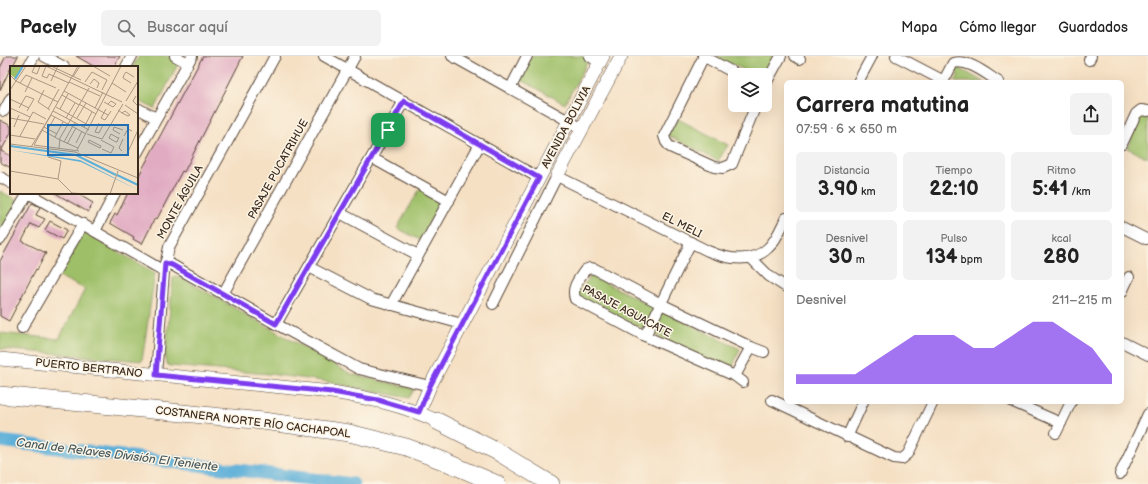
<!DOCTYPE html>
<html lang="es">
<meta charset="utf-8">
<style>
:root{--surface:#fff;--page:#f2f2f2;--text:#222;--muted:#767676;--line:#e0e0e0;--accent:#7c3aed}
body{margin:0;font-family:"Balsamiq Sans",sans-serif;background:var(--page);color:var(--text);height:100vh;display:flex;flex-direction:column;font-size:15px;white-space:nowrap}
*{box-sizing:border-box;margin:0}
p{font-size:13px;color:var(--muted)}
.icon{flex:none;width:22px;height:22px;fill:none;stroke:currentColor;stroke-width:2;stroke-linecap:round;stroke-linejoin:round}
.map{position:relative;flex:1;overflow:hidden}
.side{position:absolute;left:784px;top:24px;width:340px;height:324px;display:flex;flex-direction:column;background:var(--surface);border-radius:6px;box-shadow:0 4px 16px #0002}
.side>*{flex:none}
.controls{position:absolute;left:728px;top:12px;display:grid;gap:8px}
.controls a{display:grid;place-items:center;width:44px;height:44px;border-radius:6px;background:var(--surface);box-shadow:0 4px 16px #0002;font-size:20px}
.pin{position:absolute;display:grid;place-items:center;width:34px;height:34px;color:#fff;margin:-17px;border-radius:8px;box-shadow:0 2px 6px #0006}
.round{display:grid;place-items:center;flex:none;width:42px;height:42px;border-radius:6px;background:var(--page)}
.summary{display:flex;align-items:center;justify-content:space-between;height:68px;padding:0 12px}
h1{font-size:22px;font-weight:800;line-height:30px}
.figures{display:grid;grid-template-columns:repeat(3,1fr);gap:6px;height:68px;padding:4px 12px}
.figures div{display:grid;align-content:center;border-radius:6px;background:var(--page);text-align:center}
.figures b{font-size:20px;font-weight:800}
.figures small{font-size:11px;font-weight:400}
.figures p{font-size:11px}
.chart{height:112px;padding:8px 12px}
.chart p{display:flex;justify-content:space-between}
.chart svg{width:100%;height:72px;margin-top:4px;fill:var(--accent);opacity:.7}
header{display:flex;align-items:center;gap:24px;box-sizing:border-box;height:56px;padding:0 20px;background:var(--surface);border-bottom:1px solid var(--line)}
header strong{font-size:19px}
nav{display:flex;gap:22px;margin-inline-start:auto;font-size:14px}
.search{width:280px;height:36px;background:var(--page);display:flex;align-items:center;gap:10px;box-sizing:border-box;padding:0 14px;border-radius:6px;color:var(--muted);font-size:15px}
.map>svg:first-child{display:block}
</style>
<header>
<strong>Pacely</strong>
<div class="search"><svg class="icon" aria-label="search" viewBox="0 0 24 24"><circle cx="10" cy="10" r="6"/><path d="M15 15l6 6"/></svg>Buscar aquí</div>
<nav><a>Mapa</a><a>Cómo llegar</a><a>Guardados</a></nav>
</header>
<div class="map">
<svg width="1148" height="428" viewBox="0 0 1148 428">
<rect width="100%" height="100%" fill="#fcf5e5"/>
<filter id="ink" filterUnits="userSpaceOnUse"><feTurbulence type="fractalNoise" baseFrequency=".025" numOctaves="2"/><feDisplacementMap in="SourceGraphic" scale="8" xChannelSelector="R" yChannelSelector="G"/><feConvolveMatrix kernelMatrix="1 2 1 2 8 2 1 2 1" color-interpolation-filters="sRGB"/></filter>
<filter id="wash" filterUnits="userSpaceOnUse"><feTurbulence type="fractalNoise" baseFrequency=".012" numOctaves="4" result="noise"/><feDisplacementMap in="SourceGraphic" scale="16" xChannelSelector="R" yChannelSelector="G"/><feGaussianBlur stdDeviation="0.9" result="paint"/><feColorMatrix in="noise" values="0 0 0 0 0 0 0 0 0 0 0 0 0 0 0 0 0 1.4 0 .05"/><feComposite in="paint" operator="in"/></filter>
<g filter="url(#wash)">
<rect width="100%" height="100%" fill="#f5e0c4"/>
<g fill="#9ebf68" stroke="#6c7443">
<polygon points="139,0 172,0 180,4 155,53 137,44 137,11 132,11"/>
<polygon points="531,0 584,0 589,3 565,48 518,22"/>
<polygon points="715,0 777,0 765,19 755,19"/>
<polygon points="955,10 984,26 955,26 958,19"/>
<polygon points="1141,60 1148,63 1148,102 1127,92"/>
<polygon points="678,63 728,89 718,105 667,79"/>
<polygon points="421,131 443,141 420,184 397,172"/>
<polygon points="0,135 18,145 2,175 0,174"/>
<polygon points="84,176 155,217 142,305 0,293 0,277 59,283 85,233 58,220"/>
<polygon points="175,220 180,221 351,318 411,332 414,334 409,342 323,325 269,318 170,310 167,308 165,304 173,222"/>
<polygon points="591,220 740,293 731,315 575,240"/>
</g>
<g fill="none" stroke-linecap="round" stroke-linejoin="round">
<polyline stroke="#5eb0d9" stroke-width="13" points="0,385 353,428"/>
</g>
<g id="blocks">
<g fill="#e1abc2">
<polygon points="6,0 18,0 12,11 11,11 0,34 0,12"/>
<polygon points="76,0 120,0 114,11 95,11"/>
<polygon points="203,0 243,0 184,116 182,115 157,163 155,162 142,188 133,183 134,181 110,167 115,158 117,159 128,137 137,137 137,123"/>
<polygon points="0,64 11,70 11,77 1,95 11,100 11,112 0,106"/>
<polygon points="55,137 76,137 93,147 88,156"/>
<polygon points="32,147 40,151 36,159 45,163 39,172 31,168 22,185 46,197 37,214 36,213 9,265 0,260 0,205"/>
<polygon points="50,165 67,174 62,183 45,174"/>
</g>
</g>
</g>
<g filter="url(#ink)">
<use href="#blocks" fill-opacity="0" stroke="#574537" stroke-width="1"/>
<g fill="none" stroke-linecap="round" stroke-linejoin="round">
<g stroke="#574537" stroke-width="12">
<g id="minor">
<polyline points="44,0 64,11"/>
<polyline points="175,0 188,7"/>
<polyline points="324,0 539,122"/>
<polyline points="452,0 583,73"/>
<polyline points="589,0 600,6"/>
<polyline points="703,0 738,19"/>
<polyline points="704,0 664,80 666,86 670,91 714,111 723,112 732,108 756,49"/>
<polyline points="795,0 800,3"/>
<polyline points="896,0 944,25"/>
<polyline points="1089,4 1091,0"/>
<polyline points="28,11 34,0"/>
<polyline points="126,11 132,0"/>
<polyline points="858,26 872,0"/>
<path d="M 943,26 L 953,7 C 969,3 986,18 999,26"/>
<polyline points="765,29 781,0"/>
<polyline points="510,33 527,0"/>
<polyline points="137,52 156,62"/>
<polyline points="4,55 11,42"/>
<polyline points="1122,88 1136,58 1141,54 1148,55"/>
<polyline points="137,97 192,0"/>
<polyline points="372,102 449,145"/>
<polyline points="0,121 11,127"/>
<polyline points="28,137 164,215"/>
<polyline points="340,157 418,199"/>
<polyline points="1122,171 1146,183"/>
<polyline points="95,175 115,137"/>
<polyline points="0,184 28,137"/>
<polyline points="751,202 769,220 786,231"/>
<polyline points="165,207 172,209 276,268 359,313 430,330"/>
<polyline points="309,211 371,243 462,268"/>
<polyline points="1122,236 1129,221"/>
<polyline points="223,238 355,0"/>
<path d="M 493,248 L 557,120 L 708,195 C 727,203 751,208 768,192 C 776,185 781,172 786,162"/>
<polyline points="391,249 480,88"/>
<polyline points="276,268 404,45"/>
<polyline points="22,272 83,168"/>
<polyline points="645,280 691,186"/>
<polyline points="1122,286 1148,299"/>
<polyline points="751,291 764,296"/>
<polyline points="156,319 164,215 169,191 275,0"/>
<path d="M 735,320 L 751,291 L 661,248 L 595,213 L 590,212 L 585,214 C 579,223 571,231 575,243 L 645,280 L 735,320 L 743,326"/>
<polyline points="772,344 894,402 902,403 908,398 933,346"/>
<polyline points="1013,346 1061,367"/>
<polyline points="1056,377 1071,346"/>
<polyline points="847,381 863,346"/>
<polyline points="1120,418 1148,358"/>
</g>
</g>
<g stroke="#574537" stroke-width="14">
<g id="tertiary">
<polyline points="557,120 621,0"/>
<path d="M 0,303 L 332,336 C 369,342 403,349 437,365"/>
<polyline points="419,356 430,330 603,0"/>
</g>
</g>
<g stroke="#574537" stroke-width="18">
<g id="primary">
<polyline points="0,339 263,365 349,377 406,391 446,406 497,428"/>
<polyline points="437,365 498,396 551,428"/>
</g>
</g>
<use href="#minor" stroke="#fff" stroke-width="10"/>
<use href="#tertiary" stroke="#fff" stroke-width="13"/>
<use href="#primary" stroke="#fff" stroke-width="17"/>
</g>
</g>
<g fill="none" stroke-linecap="round" stroke-linejoin="round" filter="url(#ink)">
<g stroke="#fff" stroke-width="8">
<polygon id="route" points="404,45 539,122 430,330 419,356 378,344 332,336 156,319 165,207 172,209 276,268"/>
</g>
<use href="#route" stroke="#7c3aed" stroke-width="5"/>
</g>
<g text-anchor="middle" dominant-baseline="central" stroke-width="3" stroke-linejoin="round" paint-order="stroke">
<g font-size="11" fill="#3b2a1e" stroke="#fcf5e5">
<text transform="translate(566 71) rotate(-62)">AVENIDA BOLIVIA</text>
<text transform="translate(278 113) rotate(-61)">PASAJE PUCATRIHUE</text>
<text transform="translate(180 146) rotate(-61)">MONTE ÁGUILA</text>
<text transform="translate(682 169) rotate(27)">EL MELI</text>
<text transform="translate(627 255) rotate(28)">PASAJE AGUACATE</text>
<text transform="translate(89 312) rotate(6)">PUERTO BERTRANO</text>
<text transform="translate(253 366) rotate(7)">COSTANERA NORTE RÍO CACHAPOAL</text>
</g>
<g font-size="12" font-style="italic" fill="#47595f" stroke="#fcf5e5">
<text transform="translate(117 399) rotate(7)">Canal de Relaves División El Teniente</text>
</g>
</g>
<g transform="translate(10 10)">
<rect width="128" height="128" fill="#f5e0c4"/>
<path d="M 0,0 L 13,0 L 5,12 L 0,8 Z" fill="#9ebf68"/>
<path d="M 0,84 L 70,94 L 128,124 L 71,96 Z" fill="#5eb0d9"/>
<path fill="none" stroke="#5eb0d9" stroke-width="2" d="M 5,13 L 13,0M 0,80 L 66,89 L 106,109M 107,109 L 128,119"/>
<path fill="none" stroke="#ab9782" stroke-width="1" d="M 25,0 L 22,6 L 27,8 L 30,0M 36,0 L 112,36M 36,0 L 32,10 L 37,12 L 39,8 L 59,17M 41,0 L 71,14M 68,0 L 24,79 L 69,85M 83,0 L 100,10M 0,9 L 6,15 L 48,36M 63,11 L 70,0M 41,15 L 48,0M 59,16 L 90,30M 75,16 L 82,6 L 97,14 L 92,24M 10,17 L 16,9 L 46,22M 102,17 L 116,26M 121,17 L 113,12 L 114,9 L 116,6 L 124,11M 80,18 L 84,13 L 89,17 L 87,22M 0,24 L 16,0M 34,24 L 28,36 L 40,44M 54,25 L 98,49M 15,26 L 22,12M 52,29 L 69,39M 126,30 L 123,35 L 128,40M 0,33 L 19,42M 116,35 L 128,15M 94,36 L 103,41 L 106,38 L 101,35 L 98,38M 69,38 L 86,48M 115,39 L 128,48M 46,41 L 80,60M 0,42 L 20,51M 9,42 L 16,30 L 24,33 L 17,45M 85,42 L 93,26M 38,43 L 49,23M 50,43 L 58,28M 96,43 L 91,52 L 95,54 L 101,45M 108,44 L 112,47 L 118,50 L 120,49 L 115,45 L 112,47M 43,45 L 79,64M 41,49 L 58,58M 0,52 L 34,58M 56,52 L 65,37M 67,52 L 76,37M 89,57 L 85,66 L 89,67 L 93,59M 58,58 L 76,68M 4,61 L 9,49M 34,61 L 47,68M 74,61 L 82,46M 38,63 L 45,51M 32,64 L 50,74M 77,68 L 92,73 L 113,38M 110,68 L 103,64 L 104,61 L 113,64M 0,69 L 25,73M 10,70 L 23,46 L 36,53M 114,70 L 118,63 L 122,65M 45,71 L 53,56M 108,72 L 101,68 L 99,72 L 106,76 L 107,76 L 109,71M 50,74 L 68,82M 91,74 L 104,81 L 101,87 L 92,83M 54,76 L 65,56M 66,77 L 72,65M 0,78 L 65,86 L 128,112M 57,78 L 66,62M 21,81 L 41,49M 49,82 L 50,72 L 79,22M 90,82 L 91,80 L 79,74 L 78,76 L 90,82M 67,84 L 111,0M 112,85 L 109,82 L 113,73M 117,88 L 128,64M 38,91 L 51,95 L 48,113M 0,105 L 48,113 L 62,127 L 76,128M 100,128 L 108,105"/>
<path fill="#1f6fb2" fill-opacity="0.15" stroke="#1f6fb2" stroke-width="2" d="M 38,59 L 118,59 L 118,89 L 38,89 Z"/>
<rect width="128" height="128" fill="none" stroke="#3b2a1e" stroke-width="2"/>
</g>
</svg>
<div class="controls">
<a><svg class="icon" aria-label="layers" viewBox="0 0 24 24"><path d="M12 4l9 5-9 5-9-5zM3 14l9 5 9-5"/></svg></a>
</div>
<div class="pin" style="left:388px;top:74px;background:#1e9e55"><svg class="icon" aria-label="arrive" viewBox="0 0 24 24"><path d="M6 21V4h12l-3 4 3 4H6"/></svg></div>
<section class="side">
<div class="summary"><div><h1>Carrera matutina</h1><p>07:59 · 6 × 650 m</p></div><a class="round"><svg class="icon" aria-label="share" viewBox="0 0 24 24"><path d="M12 15V3M7 8l5-5 5 5M5 13v7h14v-7"/></svg></a></div>
<div class="figures">
<div><p>Distancia</p><b>3.90<small> km</small></b></div>
<div><p>Tiempo</p><b>22:10</b></div>
<div><p>Ritmo</p><b>5:41<small> /km</small></b></div>
</div>
<div class="figures">
<div><p>Desnivel</p><b>30<small> m</small></b></div>
<div><p>Pulso</p><b>134<small> bpm</small></b></div>
<div><p>kcal</p><b>280</b></div>
</div>
<div class="chart"><p><span>Desnivel</span>211–215 m</p>
<svg viewBox="0 0 160 44" preserveAspectRatio="none"><path d="M0 44V38L10 38L20 38L30 38L40 30L50 22L60 14L70 14L80 14L90 22L100 22L110 14L120 6L130 6L140 14L150 22L160 38V44z"/></svg>
</div>
</section>
</div>
